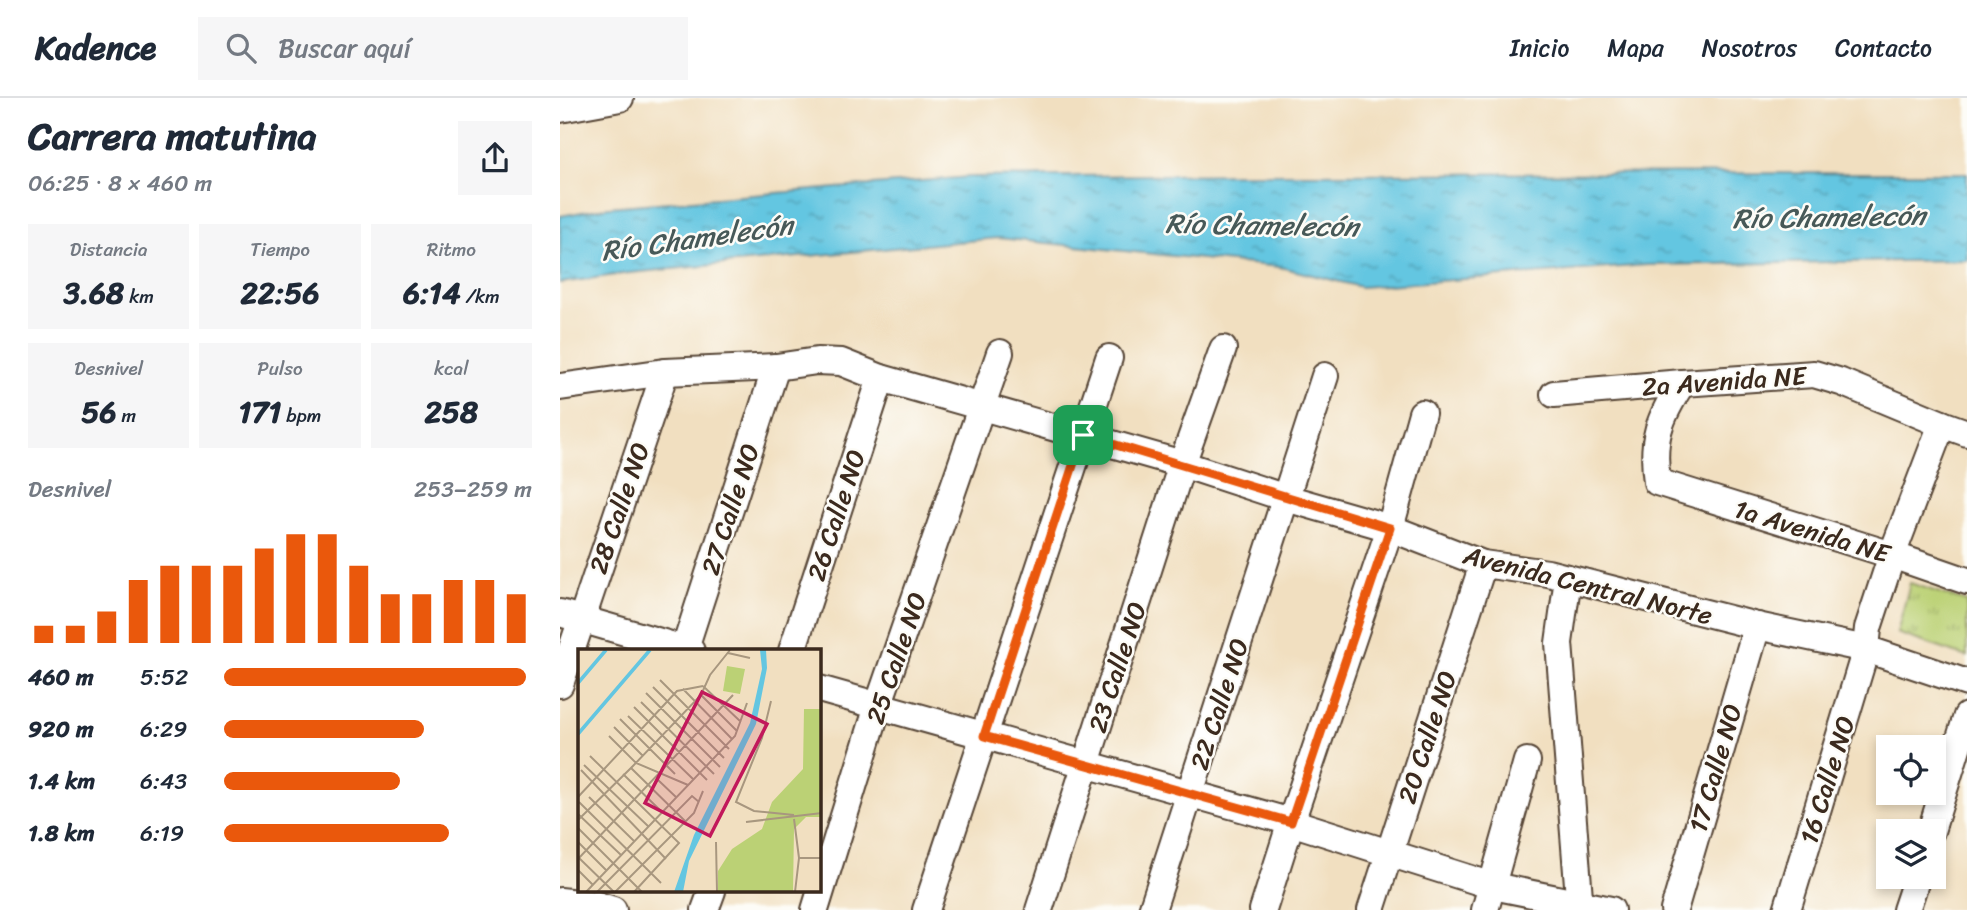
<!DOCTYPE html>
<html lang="es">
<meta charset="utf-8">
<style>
:root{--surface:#fff;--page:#f6f6f7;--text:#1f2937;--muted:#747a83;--line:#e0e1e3;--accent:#ea580c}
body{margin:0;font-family:Sriracha,sans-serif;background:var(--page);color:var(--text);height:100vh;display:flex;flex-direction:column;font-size:26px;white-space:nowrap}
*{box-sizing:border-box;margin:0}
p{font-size:23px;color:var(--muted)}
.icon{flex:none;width:38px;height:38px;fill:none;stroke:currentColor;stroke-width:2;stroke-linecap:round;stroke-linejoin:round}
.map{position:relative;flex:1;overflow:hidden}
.drawer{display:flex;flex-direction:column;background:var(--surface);width:560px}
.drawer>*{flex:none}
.controls{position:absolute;left:1316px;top:637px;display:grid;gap:14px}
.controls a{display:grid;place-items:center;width:70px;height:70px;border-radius:0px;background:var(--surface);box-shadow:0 4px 10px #0003;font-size:35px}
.pin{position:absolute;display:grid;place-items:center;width:60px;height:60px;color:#fff;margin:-30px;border-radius:14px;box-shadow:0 4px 10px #0006}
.round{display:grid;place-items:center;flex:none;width:74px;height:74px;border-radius:0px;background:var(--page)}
.head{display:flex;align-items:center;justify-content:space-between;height:119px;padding:0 28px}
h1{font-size:38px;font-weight:700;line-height:52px}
.figures{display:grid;grid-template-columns:repeat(3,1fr);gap:10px;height:119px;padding:7px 28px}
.figures div{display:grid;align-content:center;border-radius:0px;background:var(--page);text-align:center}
.figures b{font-size:30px;font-weight:700}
.figures small{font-size:19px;font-weight:400}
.figures p{font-size:19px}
.chart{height:196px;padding:14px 28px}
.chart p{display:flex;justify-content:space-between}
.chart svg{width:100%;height:126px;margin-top:7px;stroke:var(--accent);stroke-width:6}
ul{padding:0 28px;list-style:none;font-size:23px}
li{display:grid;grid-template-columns:112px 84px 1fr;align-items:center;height:52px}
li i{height:18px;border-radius:9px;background:var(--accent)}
header{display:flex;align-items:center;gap:42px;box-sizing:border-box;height:98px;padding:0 35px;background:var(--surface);border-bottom:2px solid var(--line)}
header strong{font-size:33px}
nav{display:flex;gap:38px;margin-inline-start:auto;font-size:24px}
.search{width:490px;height:63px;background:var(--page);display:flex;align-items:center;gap:18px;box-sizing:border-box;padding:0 24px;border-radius:0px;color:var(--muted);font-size:26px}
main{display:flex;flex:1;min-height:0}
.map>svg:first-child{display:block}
</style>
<header>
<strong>Kadence</strong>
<div class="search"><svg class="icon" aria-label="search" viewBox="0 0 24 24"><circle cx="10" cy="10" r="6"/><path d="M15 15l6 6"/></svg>Buscar aquí</div>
<nav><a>Inicio</a><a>Mapa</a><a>Nosotros</a><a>Contacto</a></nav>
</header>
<main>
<section class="drawer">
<div class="head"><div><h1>Carrera matutina</h1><p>06:25 · 8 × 460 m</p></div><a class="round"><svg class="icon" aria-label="share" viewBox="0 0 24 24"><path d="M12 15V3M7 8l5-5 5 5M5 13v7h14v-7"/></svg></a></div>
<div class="figures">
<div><p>Distancia</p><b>3.68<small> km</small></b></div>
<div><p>Tiempo</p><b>22:56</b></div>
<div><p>Ritmo</p><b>6:14<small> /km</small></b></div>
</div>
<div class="figures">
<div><p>Desnivel</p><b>56<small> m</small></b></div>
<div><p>Pulso</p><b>171<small> bpm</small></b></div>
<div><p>kcal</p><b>258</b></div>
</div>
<div class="chart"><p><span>Desnivel</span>253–259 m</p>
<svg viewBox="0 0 160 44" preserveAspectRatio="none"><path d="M5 44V38M15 44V38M25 44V33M35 44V22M45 44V17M55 44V17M65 44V17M75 44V11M85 44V6M95 44V6M105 44V17M115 44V27M125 44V27M135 44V22M145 44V22M155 44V27"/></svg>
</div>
<ul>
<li><b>460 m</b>5:52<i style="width:98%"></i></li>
<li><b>920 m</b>6:29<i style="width:65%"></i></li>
<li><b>1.4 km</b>6:43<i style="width:57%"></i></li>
<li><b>1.8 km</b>6:19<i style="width:73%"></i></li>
</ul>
</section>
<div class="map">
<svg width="1407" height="812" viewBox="0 0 1407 812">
<defs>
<pattern id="park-tufts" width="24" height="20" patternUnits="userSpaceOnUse" patternTransform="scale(1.75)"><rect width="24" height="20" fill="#bbd175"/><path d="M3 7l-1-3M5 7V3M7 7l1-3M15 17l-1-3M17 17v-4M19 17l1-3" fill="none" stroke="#99aa5f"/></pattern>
<pattern id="water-ripples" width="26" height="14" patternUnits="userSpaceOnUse" patternTransform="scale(1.75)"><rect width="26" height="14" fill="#63c6e1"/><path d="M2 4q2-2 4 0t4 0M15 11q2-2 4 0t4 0" fill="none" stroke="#53a1b6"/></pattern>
</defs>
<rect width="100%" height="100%" fill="#fdfcf7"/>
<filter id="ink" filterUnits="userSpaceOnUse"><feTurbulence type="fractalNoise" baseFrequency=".0143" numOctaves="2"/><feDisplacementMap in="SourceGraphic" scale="14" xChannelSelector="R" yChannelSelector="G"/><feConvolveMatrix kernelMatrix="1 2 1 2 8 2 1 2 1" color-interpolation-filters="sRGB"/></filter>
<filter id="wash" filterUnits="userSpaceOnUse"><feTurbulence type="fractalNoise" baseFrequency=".00686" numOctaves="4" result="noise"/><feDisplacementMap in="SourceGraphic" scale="28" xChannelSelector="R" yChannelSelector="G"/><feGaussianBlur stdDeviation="1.57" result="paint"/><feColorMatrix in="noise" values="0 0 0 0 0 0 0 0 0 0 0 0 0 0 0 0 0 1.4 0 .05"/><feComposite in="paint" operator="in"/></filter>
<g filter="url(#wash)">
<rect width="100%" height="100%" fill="#f1dfc0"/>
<polygon fill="url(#park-tufts)" stroke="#7b7e4a" stroke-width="2" points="1350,485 1407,504 1407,559 1337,535"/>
<polygon fill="url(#water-ripples)" stroke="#4f7880" stroke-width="2" points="1407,75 1407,162 1087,167 801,189 720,169 438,140 69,175 0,185 0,118 49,109 409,79 696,76"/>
</g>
<g filter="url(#ink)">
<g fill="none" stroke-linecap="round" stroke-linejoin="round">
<g stroke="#564536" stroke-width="30">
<g id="minor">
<polyline points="0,11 60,0"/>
<path d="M 1122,285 C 1099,320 1091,341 1097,384 L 1332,457 L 1407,483"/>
<polyline points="0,289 105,274 216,269 257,263 281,264 321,280 622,366 726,400 830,430 923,466 988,475 1197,528 1306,551 1407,585"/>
<polyline points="994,296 1122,285 1254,276 1281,284 1382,326 1407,335"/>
<polyline points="1008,480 999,545 1020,812"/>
<polyline points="0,515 131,553"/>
<polyline points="124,553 216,269"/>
<polyline points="232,553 321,280"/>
<polyline points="0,586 105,274"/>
<polyline points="259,591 731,724 933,788 1051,812"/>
<polyline points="1371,733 1407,618"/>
<polyline points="0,803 37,807 53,812"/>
<polyline points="145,812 152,793"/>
<polyline points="255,812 318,608 440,255"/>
<polyline points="366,812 549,260"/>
<polyline points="479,812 622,366 663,251"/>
<polyline points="592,812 765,278"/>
<polyline points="703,812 731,724 830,430 862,315"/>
<polyline points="811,812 923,466"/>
<polyline points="925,812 967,663"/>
<polyline points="1114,812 1197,528"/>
<polyline points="1227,812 1306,551 1308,530 1332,457 1382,326"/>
<polyline points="1346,812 1357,779"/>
</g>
</g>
<use href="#minor" stroke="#fff" stroke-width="26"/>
</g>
</g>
<g fill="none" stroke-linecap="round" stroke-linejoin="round" filter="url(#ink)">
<g stroke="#fff" stroke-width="14">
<polygon id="route" points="523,337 830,430 731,724 424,638"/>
</g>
<use href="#route" stroke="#ea580c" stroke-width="9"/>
</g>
<g text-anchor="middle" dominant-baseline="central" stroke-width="5" stroke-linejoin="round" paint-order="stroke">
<g font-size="26" fill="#3b2a1e" stroke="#fdfcf7">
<text transform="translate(1164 283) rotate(-4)">2a Avenida NE</text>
<text transform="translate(59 410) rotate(-71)">28 Calle NO</text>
<text transform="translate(170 411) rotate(-72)">27 Calle NO</text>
<text transform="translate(276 417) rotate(-72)">26 Calle NO</text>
<text transform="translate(1252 433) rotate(17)">1a Avenida NE</text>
<text transform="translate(1028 487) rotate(14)">Avenida Central Norte</text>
<text transform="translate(336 560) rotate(-71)">25 Calle NO</text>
<text transform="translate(557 569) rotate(-72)">23 Calle NO</text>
<text transform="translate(659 606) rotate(-72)">22 Calle NO</text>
<text transform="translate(867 639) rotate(-72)">20 Calle NO</text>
<text transform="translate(1155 670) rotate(-74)">17 Calle NO</text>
<text transform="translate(1267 682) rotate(-73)">16 Calle NO</text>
</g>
<g font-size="28" font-style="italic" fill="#475958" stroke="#fdfcf7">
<text transform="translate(1269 119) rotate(-1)">Río Chamelecón</text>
<text transform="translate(702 127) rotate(1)">Río Chamelecón</text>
<text transform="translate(137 140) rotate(-8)">Río Chamelecón</text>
</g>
</g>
<g transform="translate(18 551)">
<rect width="243" height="243" fill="#f1dfc0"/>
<path d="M 226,60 L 243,60 L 243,168 L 228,168 L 216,180 L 215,243 L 140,243 L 140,222 L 154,200 L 184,180 L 194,153 L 225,120 Z" fill="#bbd175"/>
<path d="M 149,17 L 167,20 L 162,45 L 145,42 Z" fill="#bbd175"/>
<path d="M 182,1 L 188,1 L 189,19 L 178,75 L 111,212 L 105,243 L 96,243 L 116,186 L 172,74 L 184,20 Z" fill="#63c6e1"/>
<path fill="none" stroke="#63c6e1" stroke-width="3.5" d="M 0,34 L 28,1M 0,85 L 72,1"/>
<path fill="none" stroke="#a8977f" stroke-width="2" d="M 150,4 L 172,9M 82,31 L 151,100M 125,37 L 163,73M 75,38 L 146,109M 105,40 L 154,90M 68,44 L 142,118M 123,46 L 159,82M 193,52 L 184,89 L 158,153 L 176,162 L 216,166M 63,53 L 136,125M 56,58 L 129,131M 50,67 L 115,130M 42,70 L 97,125M 36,78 L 65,107M 31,87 L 58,114 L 110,136M 12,107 L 101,194 L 56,243M 6,116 L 71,178M 53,119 L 123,46 L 132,26 L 152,1M 3,121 L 88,210M 45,125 L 85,164M 79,130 L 99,149M 0,148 L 99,42 L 125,37M 11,148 L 56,192M 1,153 L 83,234M 0,165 L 43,206M 216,170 L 221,209M 0,171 L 53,119 L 107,172M 168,173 L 244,164M 0,179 L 64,243M 0,193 L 29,222M 138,193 L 139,243M 0,208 L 36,243M 0,210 L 155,46M 0,221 L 15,236M 8,243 L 157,87 L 169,54M 19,243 L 114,147 L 121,153M 37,243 L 116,164 L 125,142M 217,243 L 221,209 L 244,209"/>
<path fill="#c2185b" fill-opacity="0.15" stroke="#c2185b" stroke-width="3.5" d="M 124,43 L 189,75 L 132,187 L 67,154 Z"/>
<rect width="243" height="243" fill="none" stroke="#3b2a1e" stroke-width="3.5"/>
</g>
</svg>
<div class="controls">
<a><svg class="icon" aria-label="locate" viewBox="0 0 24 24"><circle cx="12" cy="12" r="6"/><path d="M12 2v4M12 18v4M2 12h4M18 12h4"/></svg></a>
<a><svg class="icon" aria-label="layers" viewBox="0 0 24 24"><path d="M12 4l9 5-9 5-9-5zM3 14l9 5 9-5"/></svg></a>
</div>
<div class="pin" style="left:523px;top:337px;background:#1e9e55"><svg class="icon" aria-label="arrive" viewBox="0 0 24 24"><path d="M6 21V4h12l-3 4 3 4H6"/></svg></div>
</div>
</main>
